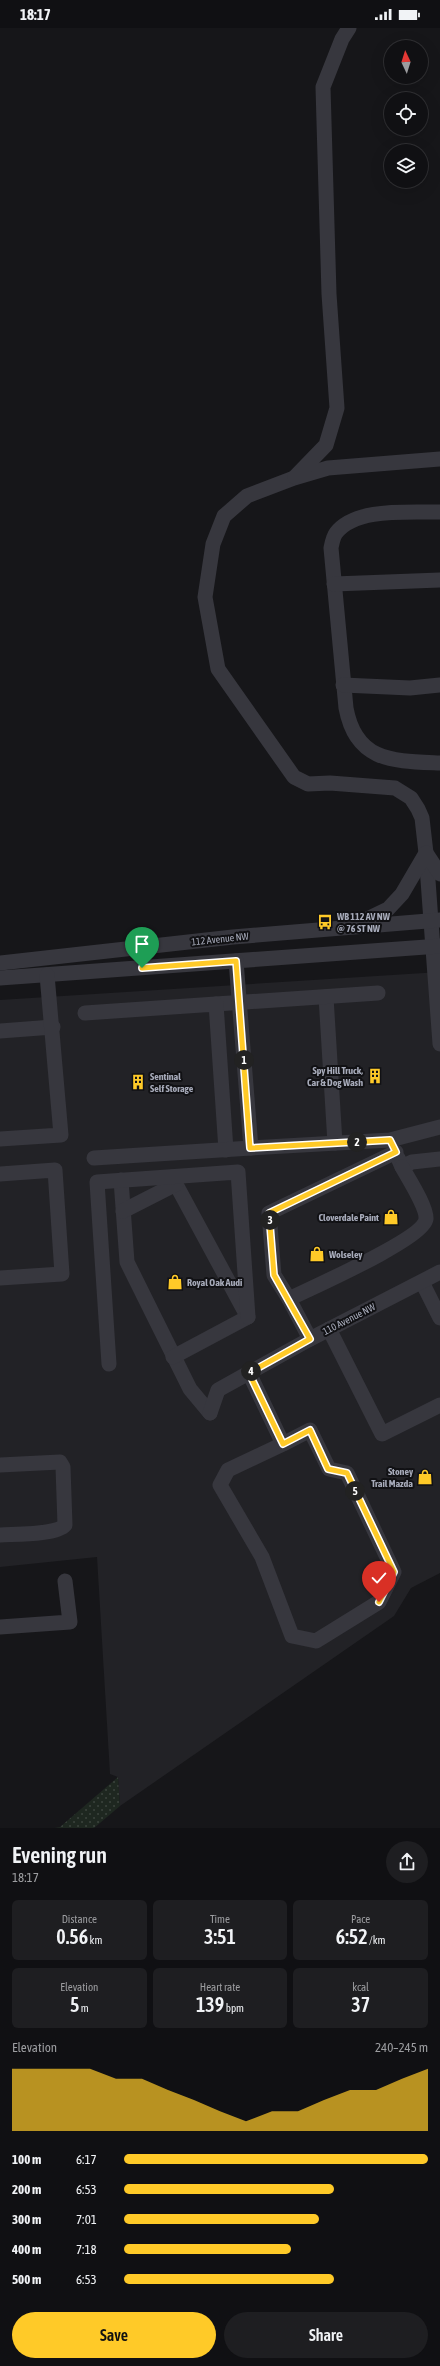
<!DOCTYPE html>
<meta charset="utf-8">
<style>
:root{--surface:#101013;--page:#1e1e21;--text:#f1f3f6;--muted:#9c9da0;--line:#303033;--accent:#ffca28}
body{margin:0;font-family:"Asap Condensed",sans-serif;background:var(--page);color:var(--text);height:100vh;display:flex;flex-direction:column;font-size:15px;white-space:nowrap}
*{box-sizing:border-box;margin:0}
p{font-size:13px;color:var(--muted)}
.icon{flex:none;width:22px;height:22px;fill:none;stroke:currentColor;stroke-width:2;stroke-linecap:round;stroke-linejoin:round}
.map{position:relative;height:1800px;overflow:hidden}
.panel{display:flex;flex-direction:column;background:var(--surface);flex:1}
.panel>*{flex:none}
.needle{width:26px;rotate:356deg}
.tools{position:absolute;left:384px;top:12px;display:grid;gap:8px}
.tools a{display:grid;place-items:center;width:44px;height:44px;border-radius:50%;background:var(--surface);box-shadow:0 4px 16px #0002,0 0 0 1px var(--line);font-size:20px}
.pin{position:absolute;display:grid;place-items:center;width:34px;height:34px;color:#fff;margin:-41px -17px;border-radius:50% 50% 50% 0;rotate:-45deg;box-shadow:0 0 4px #0007}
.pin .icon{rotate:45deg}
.km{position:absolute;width:20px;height:20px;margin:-10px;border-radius:50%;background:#222;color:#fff;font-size:11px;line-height:20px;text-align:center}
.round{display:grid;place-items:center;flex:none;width:42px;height:42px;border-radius:21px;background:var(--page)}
.head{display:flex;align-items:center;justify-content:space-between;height:68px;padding:0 12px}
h1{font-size:22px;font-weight:600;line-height:30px}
.figures{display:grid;grid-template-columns:repeat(3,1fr);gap:6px;height:68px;padding:4px 12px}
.figures div{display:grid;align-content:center;border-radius:6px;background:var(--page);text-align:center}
.figures b{font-size:20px;font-weight:600}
.figures small{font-size:11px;font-weight:400}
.figures p{font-size:11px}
.chart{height:112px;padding:8px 12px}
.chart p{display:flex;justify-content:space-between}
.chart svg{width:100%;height:72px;margin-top:4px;fill:var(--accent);opacity:.7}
.button{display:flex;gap:8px;margin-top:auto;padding:8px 12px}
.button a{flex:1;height:46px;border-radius:24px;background:var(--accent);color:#111;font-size:16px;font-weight:600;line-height:46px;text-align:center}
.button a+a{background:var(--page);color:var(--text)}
ul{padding:0 12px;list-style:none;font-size:13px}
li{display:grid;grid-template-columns:64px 48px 1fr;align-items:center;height:30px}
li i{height:10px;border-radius:5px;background:var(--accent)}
.status{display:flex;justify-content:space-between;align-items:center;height:28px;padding:0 20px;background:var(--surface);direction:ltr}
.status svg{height:11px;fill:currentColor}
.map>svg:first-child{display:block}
</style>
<div class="status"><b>18:17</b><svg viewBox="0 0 49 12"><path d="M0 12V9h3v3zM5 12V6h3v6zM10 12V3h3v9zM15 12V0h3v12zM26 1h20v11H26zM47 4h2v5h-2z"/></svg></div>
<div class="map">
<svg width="440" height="1800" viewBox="0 0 440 1800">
<defs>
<pattern id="park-dots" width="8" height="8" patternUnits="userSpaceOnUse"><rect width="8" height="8" fill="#1e2720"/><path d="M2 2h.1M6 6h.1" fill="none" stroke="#3c443e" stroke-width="1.8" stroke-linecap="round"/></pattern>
</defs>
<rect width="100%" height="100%" fill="#161619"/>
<polygon fill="#222226" points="440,944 440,1545 411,1560 394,1588 120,1778 118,1749 110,1746 97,1529 0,1539 0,972"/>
<polygon fill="url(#park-dots)" points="118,1749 120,1778 94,1800 55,1800 60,1799"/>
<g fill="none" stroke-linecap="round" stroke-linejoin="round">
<g stroke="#37373e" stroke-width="15">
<polyline points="440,431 328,440 294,450 247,468 224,488 213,516 205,569 218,641 294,749 308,756 330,755 395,760 411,770 418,781 422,790 426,825 440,1016"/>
<polyline points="295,449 326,417 337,380 329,266 323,59 342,11 349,0"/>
<path d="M 440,484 C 409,485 356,479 336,505 C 333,509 332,515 331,520 L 346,680 C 356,734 393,733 440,735"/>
<polyline points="334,556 440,552"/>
<polyline points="343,657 410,660 440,657"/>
<polyline points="359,895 388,881 402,866 426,825 440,846"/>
<polyline points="0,935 233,909 440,892"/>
<polyline points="0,950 440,918"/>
<polyline points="326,969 335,1115"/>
<polyline points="216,976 378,965"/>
<polyline points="85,985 216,976 226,1122"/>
<polyline points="0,1003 53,999"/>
<polyline points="0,1111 61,1107 47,947"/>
<polyline points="251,1120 390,1112 440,1099"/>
<polyline points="94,1130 251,1120 236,933"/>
<polyline points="398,1130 402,1139 412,1134 440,1131"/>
<polyline points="0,1146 55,1142 62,1246 0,1250"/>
<polyline points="172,1149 245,1284"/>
<polyline points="121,1152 127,1234 190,1361 210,1385"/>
<polyline points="123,1183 176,1156"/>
<polyline points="422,1254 440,1290"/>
<polyline points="289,1271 274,1247 269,1185 396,1124"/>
<polyline points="329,1301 382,1406 440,1377"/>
<path d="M 310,1311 L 289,1271 C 311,1260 423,1211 426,1191 C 427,1179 408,1150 402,1139"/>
<polyline points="173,1329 248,1289"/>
<polyline points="109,1336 97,1154 238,1144 248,1289"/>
<polyline points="249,1345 283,1416 310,1402 329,1441 347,1445 394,1544 379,1574 316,1613 292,1608 262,1529 220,1457 228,1442 283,1416"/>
<polyline points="210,1385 218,1362 310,1311 440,1244"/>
<path d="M 0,1437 L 60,1434 L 63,1439 L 65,1497 C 56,1507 15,1506 0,1507"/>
<polyline points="0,1599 70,1594 65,1553"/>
</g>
</g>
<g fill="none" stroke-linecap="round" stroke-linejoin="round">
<g stroke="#fff" stroke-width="8">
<polyline id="route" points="142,940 236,933 250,1120 390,1112 396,1124 269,1185 274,1247 310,1311 249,1345 283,1416 310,1402 328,1441 347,1445 394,1544 379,1574"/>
</g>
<use href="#route" stroke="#ffca28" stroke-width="5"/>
</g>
<defs>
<g id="bus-bare" transform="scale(1.2)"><path d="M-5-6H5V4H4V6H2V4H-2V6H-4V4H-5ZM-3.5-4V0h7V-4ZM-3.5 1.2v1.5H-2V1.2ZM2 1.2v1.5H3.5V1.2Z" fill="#ffca28" stroke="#111114" stroke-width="2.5" paint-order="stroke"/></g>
<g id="building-bare" transform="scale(1.2)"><path d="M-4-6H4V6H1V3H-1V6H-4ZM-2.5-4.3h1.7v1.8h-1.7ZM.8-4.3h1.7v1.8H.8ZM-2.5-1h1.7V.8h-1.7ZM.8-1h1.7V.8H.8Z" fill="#ffca28" stroke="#111114" stroke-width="2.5" paint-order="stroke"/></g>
<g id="shop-bare" transform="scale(1.2)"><path d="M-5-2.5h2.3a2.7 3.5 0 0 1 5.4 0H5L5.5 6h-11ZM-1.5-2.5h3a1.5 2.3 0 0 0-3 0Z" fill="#ffca28" stroke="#111114" stroke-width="2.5" paint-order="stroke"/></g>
</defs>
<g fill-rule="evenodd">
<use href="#bus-bare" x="325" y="894"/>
<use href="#building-bare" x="375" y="1048"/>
<use href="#building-bare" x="138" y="1054"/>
<use href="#shop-bare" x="391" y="1189"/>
<use href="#shop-bare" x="317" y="1226"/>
<use href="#shop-bare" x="175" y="1254"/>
<use href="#shop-bare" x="425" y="1449"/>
</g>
<g text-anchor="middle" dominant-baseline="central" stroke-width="4" stroke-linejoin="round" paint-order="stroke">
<g font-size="10" font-weight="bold" fill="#a7abba" stroke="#111114" text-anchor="start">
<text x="337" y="888">WB 112 AV NW<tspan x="337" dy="12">@ 76 ST NW</tspan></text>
<text x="363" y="1042" text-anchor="end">Spy Hill Truck,<tspan x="363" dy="12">Car &amp; Dog Wash</tspan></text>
<text x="150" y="1048">Sentinal<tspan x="150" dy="12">Self Storage</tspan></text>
<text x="379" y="1189" text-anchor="end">Cloverdale Paint</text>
<text x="329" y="1226">Wolseley</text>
<text x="187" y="1254">Royal Oak Audi</text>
<text x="413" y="1443" text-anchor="end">Stoney<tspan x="413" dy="12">Trail Mazda</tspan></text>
</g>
<g font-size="10" fill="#a7abba" stroke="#111114">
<text transform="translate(220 911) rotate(-6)">112 Avenue NW</text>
<text transform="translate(349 1291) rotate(-27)">110 Avenue NW</text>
</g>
</g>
</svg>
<div class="tools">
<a><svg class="needle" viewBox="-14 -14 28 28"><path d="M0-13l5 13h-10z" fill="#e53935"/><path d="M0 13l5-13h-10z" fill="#9c9da0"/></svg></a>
<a><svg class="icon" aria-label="locate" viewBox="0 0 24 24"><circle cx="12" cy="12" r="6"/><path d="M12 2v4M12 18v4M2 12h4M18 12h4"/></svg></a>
<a><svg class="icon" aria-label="layers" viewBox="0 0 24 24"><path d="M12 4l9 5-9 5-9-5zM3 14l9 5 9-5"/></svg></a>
</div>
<div class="pin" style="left:142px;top:940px;background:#1e9e55"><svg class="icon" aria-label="arrive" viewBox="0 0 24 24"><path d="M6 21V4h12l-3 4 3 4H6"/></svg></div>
<div class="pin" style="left:379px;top:1574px;background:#d93025"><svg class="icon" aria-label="check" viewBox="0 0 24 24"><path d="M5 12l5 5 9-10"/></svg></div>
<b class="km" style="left:244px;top:1032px">1</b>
<b class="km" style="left:357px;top:1114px">2</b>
<b class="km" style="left:270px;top:1192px">3</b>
<b class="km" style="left:251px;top:1343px">4</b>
<b class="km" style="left:355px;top:1463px">5</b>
</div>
<section class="panel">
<div class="head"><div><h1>Evening run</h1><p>18:17</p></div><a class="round"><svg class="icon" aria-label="share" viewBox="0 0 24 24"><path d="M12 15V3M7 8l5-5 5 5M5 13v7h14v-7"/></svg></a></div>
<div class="figures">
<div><p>Distance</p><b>0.56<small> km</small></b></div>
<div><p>Time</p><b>3:51</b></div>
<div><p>Pace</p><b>6:52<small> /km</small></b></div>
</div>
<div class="figures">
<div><p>Elevation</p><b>5<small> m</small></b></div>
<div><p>Heart rate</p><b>139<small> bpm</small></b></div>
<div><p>kcal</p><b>37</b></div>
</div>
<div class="chart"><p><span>Elevation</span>240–245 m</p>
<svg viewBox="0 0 160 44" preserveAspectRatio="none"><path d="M0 44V6L10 6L20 6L30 6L40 12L50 12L60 19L70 25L80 32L90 38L100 32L110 32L120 25L130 19L140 19L150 12L160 6V44z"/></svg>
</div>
<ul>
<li><b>100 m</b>6:17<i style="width:100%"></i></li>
<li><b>200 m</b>6:53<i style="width:69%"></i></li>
<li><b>300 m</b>7:01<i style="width:64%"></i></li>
<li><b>400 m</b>7:18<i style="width:55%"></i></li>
<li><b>500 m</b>6:53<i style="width:69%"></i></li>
</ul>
<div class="button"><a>Save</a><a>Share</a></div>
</section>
